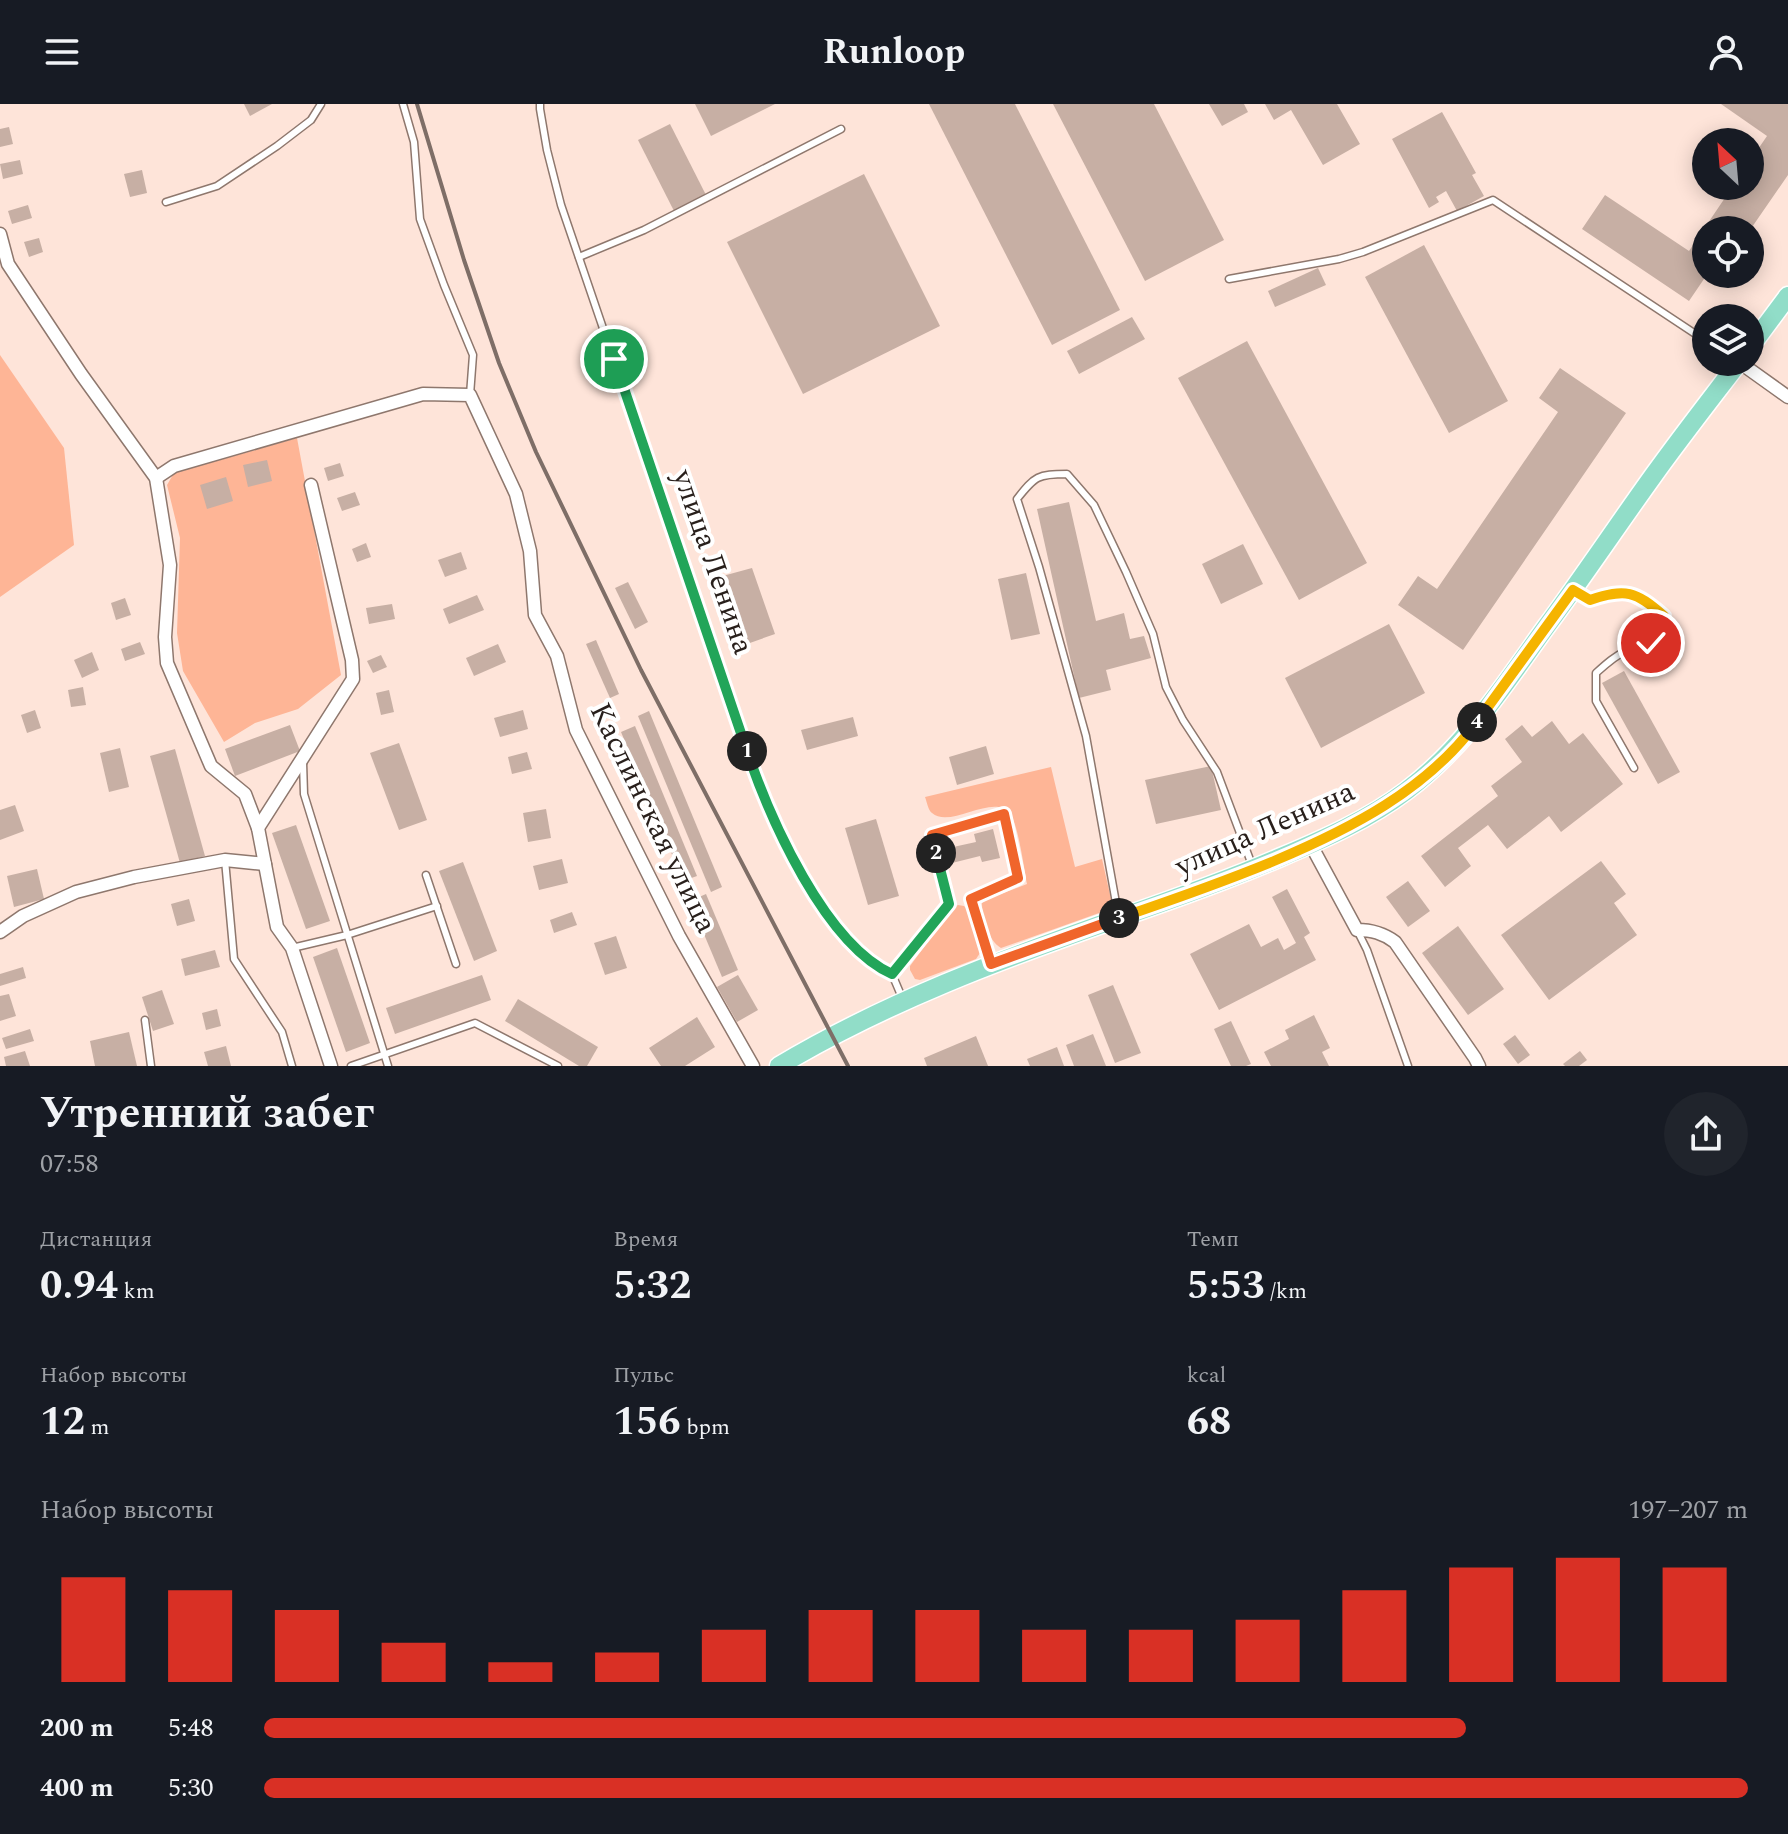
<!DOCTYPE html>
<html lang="ru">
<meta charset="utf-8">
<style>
:root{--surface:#171b24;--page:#20242c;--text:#f1f3f6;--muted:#9ea1a6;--accent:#d93025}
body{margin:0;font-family:Spectral,serif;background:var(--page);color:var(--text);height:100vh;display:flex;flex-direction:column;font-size:30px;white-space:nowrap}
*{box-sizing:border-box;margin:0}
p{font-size:26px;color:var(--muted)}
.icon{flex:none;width:44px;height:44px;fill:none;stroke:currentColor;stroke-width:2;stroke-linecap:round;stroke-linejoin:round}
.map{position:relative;height:962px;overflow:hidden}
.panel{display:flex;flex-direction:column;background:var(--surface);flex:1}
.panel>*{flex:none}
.needle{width:52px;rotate:334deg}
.fabs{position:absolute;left:1692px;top:24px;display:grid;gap:16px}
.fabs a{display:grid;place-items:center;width:72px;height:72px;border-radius:50%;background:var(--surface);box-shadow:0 4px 20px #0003;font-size:40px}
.pin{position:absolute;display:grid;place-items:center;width:68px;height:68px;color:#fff;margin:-34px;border:4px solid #fff;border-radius:50%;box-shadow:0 2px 8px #0007}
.km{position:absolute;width:40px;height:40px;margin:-20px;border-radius:50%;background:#222;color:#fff;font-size:22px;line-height:40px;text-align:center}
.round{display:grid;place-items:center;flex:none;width:84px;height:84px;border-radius:42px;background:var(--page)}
.head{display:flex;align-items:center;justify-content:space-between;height:136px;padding:0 40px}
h1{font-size:44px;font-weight:700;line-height:60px}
.figures{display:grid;grid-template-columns:repeat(3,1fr);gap:12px;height:136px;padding:8px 40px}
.figures div{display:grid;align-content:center}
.figures b{font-size:40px;font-weight:700}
.figures small{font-size:22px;font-weight:400}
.figures p{font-size:22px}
.chart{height:224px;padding:16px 40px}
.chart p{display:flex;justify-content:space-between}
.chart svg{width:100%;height:144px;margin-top:8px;stroke:var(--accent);stroke-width:6}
ul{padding:0 40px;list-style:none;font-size:26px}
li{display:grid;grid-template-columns:128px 96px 1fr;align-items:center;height:60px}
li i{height:20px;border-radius:10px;background:var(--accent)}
header{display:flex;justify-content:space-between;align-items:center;height:104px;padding:0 40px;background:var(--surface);font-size:36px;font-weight:700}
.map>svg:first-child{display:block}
</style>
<header><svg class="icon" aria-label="menu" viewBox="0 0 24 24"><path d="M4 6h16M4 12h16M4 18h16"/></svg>Runloop<svg class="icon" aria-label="person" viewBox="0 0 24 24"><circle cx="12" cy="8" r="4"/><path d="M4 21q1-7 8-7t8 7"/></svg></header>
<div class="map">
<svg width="1788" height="962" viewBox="0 0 1788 962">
<rect width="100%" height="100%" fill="#fee4d9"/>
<g fill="#feb596">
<polygon points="0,251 64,344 74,441 0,493"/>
<polygon points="297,334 341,571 298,605 255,619 224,638 183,567 177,529 180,434 167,381 174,369"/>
<path d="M 1051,663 L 1075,763 L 1102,755 L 1113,804 L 1001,844 C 988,836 982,814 982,799 L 987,795 L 1027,780 C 1024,765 1018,718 1009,708 C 991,690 950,725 932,709 C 928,706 927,698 925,693 Z"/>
<polygon points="958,801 964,802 968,806 980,849 976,855 920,876 915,875 910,866 910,862 953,804"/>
</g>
<g fill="#c7afa4">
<polygon points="244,0 272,0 250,12"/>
<polygon points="695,0 775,0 711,32"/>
<polygon points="929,0 1015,0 1120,206 1052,241"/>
<polygon points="1053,0 1154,0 1224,136 1145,177"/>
<polygon points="1209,0 1244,0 1248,8 1222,22"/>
<polygon points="1265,0 1337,0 1360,40 1323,61 1291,6 1274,16"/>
<polygon points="1721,0 1788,0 1788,71 1750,126 1706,126 1706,172 1689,197 1582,125 1605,91 1689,147 1733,82 1750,82 1750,57 1767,32"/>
<polygon points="1442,8 1476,69 1472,71 1484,92 1457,107 1446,87 1436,93 1439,98 1429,104 1392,35"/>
<polygon points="670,20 706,91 674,107 638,36"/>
<polygon points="9,23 13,40 0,43 0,25"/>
<polygon points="20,56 23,70 3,75 0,60"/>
<polygon points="142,66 147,89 130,93 124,70"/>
<polygon points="864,70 940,222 803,290 727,138"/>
<polygon points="28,101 32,114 12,120 8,107"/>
<polygon points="39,134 43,148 29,153 24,138"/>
<polygon points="1424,141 1508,297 1449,329 1365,173"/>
<polygon points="1318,164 1326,181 1275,203 1268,187"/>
<polygon points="1132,213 1145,235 1079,270 1067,247"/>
<polygon points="1247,237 1367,459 1299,496 1178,274"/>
<polygon points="1560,264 1626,309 1463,546 1398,501 1418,472 1437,485 1558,308 1539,294"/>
<polygon points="267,356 272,377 248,383 243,361"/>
<polygon points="340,359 344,372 328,377 324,364"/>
<polygon points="226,373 233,397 207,405 200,381"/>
<polygon points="355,388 360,401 342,407 337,394"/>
<polygon points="1069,398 1096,517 1124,509 1130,535 1144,532 1151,554 1106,566 1111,586 1079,594 1037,405"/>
<polygon points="366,439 371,453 357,458 352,445"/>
<polygon points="1243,440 1263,480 1221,500 1202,460"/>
<polygon points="461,448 467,465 445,473 438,456"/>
<polygon points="752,464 775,530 730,546 708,476"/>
<polygon points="1026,469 1040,530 1011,536 998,475"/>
<polygon points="628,478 648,518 635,525 615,484"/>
<polygon points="477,491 484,506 449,520 443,505"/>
<polygon points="125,494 131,511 116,516 111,499"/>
<polygon points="392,500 395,515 369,520 366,504"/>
<polygon points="1389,520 1425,589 1321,644 1285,574"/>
<polygon points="596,536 619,590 610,594 586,540"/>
<polygon points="140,538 145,550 125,557 121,545"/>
<polygon points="498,540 506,558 474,572 466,554"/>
<polygon points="92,548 99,566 82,574 74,556"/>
<polygon points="381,551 387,563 373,569 367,557"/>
<polygon points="1624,567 1680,668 1658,680 1602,579"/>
<polygon points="83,583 86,601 71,603 68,586"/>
<polygon points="389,586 394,608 381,611 376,589"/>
<polygon points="35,606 41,624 27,629 21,611"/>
<polygon points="523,606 528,625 500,633 494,614"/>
<polygon points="649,607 722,783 711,788 638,612"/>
<polygon points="853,613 858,632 807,646 801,626"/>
<polygon points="1552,617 1569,640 1583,629 1623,680 1561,728 1549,712 1507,745 1488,721 1458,744 1471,762 1445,783 1421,752 1498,692 1491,682 1522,658 1505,635 1522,621 1532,633"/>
<polygon points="290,621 300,647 235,672 225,645"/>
<polygon points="635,622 697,772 683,777 621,628"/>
<polygon points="399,639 427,716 399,726 370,649"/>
<polygon points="986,642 994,670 957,681 949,653"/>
<polygon points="120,644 129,683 109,688 100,649"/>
<polygon points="175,645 205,752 180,759 150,652"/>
<polygon points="527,648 532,665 512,670 508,653"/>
<polygon points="1211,662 1221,706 1156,720 1145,676"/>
<polygon points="15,701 24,727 0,736 0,706"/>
<polygon points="546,705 551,734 528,738 523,709"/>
<polygon points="876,715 899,792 868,801 845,724"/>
<polygon points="296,721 330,817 306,825 272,729"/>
<polygon points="993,725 1000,754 982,758 980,752 948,760 944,745 976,738 974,730"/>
<polygon points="562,755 568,779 539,786 533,762"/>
<polygon points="1601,757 1626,790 1614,799 1637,831 1549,896 1501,831"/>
<polygon points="463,758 497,847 474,857 439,767"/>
<polygon points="37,765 44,795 14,803 7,772"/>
<polygon points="1408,777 1430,807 1408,823 1386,793"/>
<polygon points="1287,785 1310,829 1304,833 1316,856 1219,906 1190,850 1249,820 1261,843 1278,834 1284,846 1296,839 1272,793"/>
<polygon points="706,790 738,866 722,873 690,797"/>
<polygon points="189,795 195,817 177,822 171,800"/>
<polygon points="572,808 577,821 554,829 550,816"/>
<polygon points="1458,822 1504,885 1468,911 1422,849"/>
<polygon points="616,832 627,864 605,871 594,839"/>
<polygon points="337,844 370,939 346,948 313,853"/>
<polygon points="215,846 220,863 185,872 181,855"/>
<polygon points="23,863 26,874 0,882 0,870"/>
<polygon points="482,871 491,896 395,930 386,904"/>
<polygon points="738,871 758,906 737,918 717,883"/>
<polygon points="1113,881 1141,949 1115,959 1088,891"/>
<polygon points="162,886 174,920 153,927 142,893"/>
<polygon points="9,890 16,912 0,917 0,892"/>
<polygon points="518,895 598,943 587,962 579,962 505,917"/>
<polygon points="217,905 221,922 206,926 202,909"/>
<polygon points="1314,911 1330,944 1322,948 1329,962 1271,962 1264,948 1289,935 1285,926"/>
<polygon points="697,913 715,943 685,962 661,962 649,944"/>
<polygon points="1231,917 1251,960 1246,962 1231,962 1214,925"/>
<polygon points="30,925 34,937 6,945 2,934"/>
<polygon points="129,928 137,962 95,962 90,937"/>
<polygon points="1093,930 1106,962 1074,962 1066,941"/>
<polygon points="1515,931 1530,951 1518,960 1503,940"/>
<polygon points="976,932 988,962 927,962 924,954"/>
<polygon points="226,942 231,962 208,962 204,948"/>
<polygon points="1057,943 1064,962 1030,962 1027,955"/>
<polygon points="25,947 30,962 6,962 4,953"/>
<polygon points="1580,947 1587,956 1579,962 1565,962 1563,960"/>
</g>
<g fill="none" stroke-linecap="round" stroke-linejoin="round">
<g stroke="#8e776d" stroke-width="9">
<g id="lane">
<polyline points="403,0 414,38 420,115 444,181 473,251 470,291"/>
<path d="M 540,0 L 540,5 L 547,46 L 561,101 L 759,682 C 786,743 829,841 892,870 L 903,896"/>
<polyline points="166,98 217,82 277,42 311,16 321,0"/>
<polyline points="579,153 644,126 841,25"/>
<polyline points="1229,175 1339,155 1363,148 1493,96 1706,237"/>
<path d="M 1576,488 L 1590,496 C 1626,484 1635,487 1664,512 C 1660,541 1651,535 1629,545 C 1616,551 1606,560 1596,569 L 1596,597 L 1634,664"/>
<polyline points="303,658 304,690 388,962"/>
<polyline points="225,756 234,855 282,928 292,962"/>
<polyline points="426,771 456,860"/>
<path d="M 1118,810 L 1086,632 L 1039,463 L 1017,395 C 1035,372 1038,370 1067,370 L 1094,401 L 1126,468 L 1153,530 L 1166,583 L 1183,616 L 1217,668 L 1252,761"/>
<polyline points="1357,826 1367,846 1408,962"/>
<polyline points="292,844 347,831 437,802"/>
<polyline points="892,870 949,800 932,731 1004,710 1018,774 971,795 990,857"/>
<polyline points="145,916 151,962"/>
<polyline points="351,962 475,919 558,962"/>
</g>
</g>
<g stroke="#8e776d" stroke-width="15">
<g id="street">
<polyline points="0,130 8,160 81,270 156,374 170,461 165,533 167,559 211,662 245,690 258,724"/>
<polyline points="1739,258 1788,293"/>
<polyline points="156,374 174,362 423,290 470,291 516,390 530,447 535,511 557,552 576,626 679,832 753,962"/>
<polyline points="311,381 352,556 353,575 258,724 277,823 292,844 331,962"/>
<path d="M 1311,741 L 1357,826 C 1372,826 1383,829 1395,838 L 1475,954 L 1479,962"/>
<polyline points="0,828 23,812 76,788 134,773 225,756 265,760"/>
</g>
</g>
<g stroke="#fff" stroke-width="21">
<g id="primary">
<polyline points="1750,243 1788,192"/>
<path d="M 779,962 C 886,898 1002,855 1119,814 C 1174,795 1228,776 1281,753 C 1324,735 1369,715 1406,687 C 1465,643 1504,581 1546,523 C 1583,473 1617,422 1653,372 C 1681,333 1710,296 1739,258"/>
</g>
</g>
<use href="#lane" stroke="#fff" stroke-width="6"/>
<use href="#street" stroke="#fff" stroke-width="12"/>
<use href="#primary" stroke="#91ddc8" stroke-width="18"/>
<polyline stroke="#7e6e67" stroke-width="4" points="417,0 464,156 499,259 536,348 641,566 848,962"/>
</g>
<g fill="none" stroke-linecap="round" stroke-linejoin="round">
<g stroke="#fff" stroke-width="16">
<polyline id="split-1" points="614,255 747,647"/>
</g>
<g stroke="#fff" stroke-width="16">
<path id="split-2" d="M 747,647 C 770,715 825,840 892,870 L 949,800 L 936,749"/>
</g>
<g stroke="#fff" stroke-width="16">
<polyline id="split-3" points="936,749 932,731 1004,710 1018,774 971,795 991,860 1119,814"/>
</g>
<g stroke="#fff" stroke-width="16">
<path id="split-4" d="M 1119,814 C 1172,796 1223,778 1274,757 C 1350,725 1427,686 1477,618"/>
</g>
<g stroke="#fff" stroke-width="16">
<path id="split-5" d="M 1477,618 L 1573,486 L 1590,496 C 1626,484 1635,487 1664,512 L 1662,526 L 1651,539"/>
</g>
<use href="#split-1" stroke="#22a559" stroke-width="10"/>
<use href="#split-2" stroke="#22a559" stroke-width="10"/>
<use href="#split-3" stroke="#f0652b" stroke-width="10"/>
<use href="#split-4" stroke="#f5b400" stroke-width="10"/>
<use href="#split-5" stroke="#f5b400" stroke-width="10"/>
</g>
<g text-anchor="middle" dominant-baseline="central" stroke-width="8" stroke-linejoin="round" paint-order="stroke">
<g font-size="30" fill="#281f1b" stroke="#fff">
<text transform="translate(713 458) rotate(71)">улица Ленина</text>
<text transform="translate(653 714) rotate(64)">Каслинская улица</text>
<text transform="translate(1265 725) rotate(-24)">улица Ленина</text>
</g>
</g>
</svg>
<div class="fabs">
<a><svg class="needle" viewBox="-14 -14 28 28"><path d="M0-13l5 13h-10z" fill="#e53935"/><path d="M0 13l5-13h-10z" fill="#9ea1a6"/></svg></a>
<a><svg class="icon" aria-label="locate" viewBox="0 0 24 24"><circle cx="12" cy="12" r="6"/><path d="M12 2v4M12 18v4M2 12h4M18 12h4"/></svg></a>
<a><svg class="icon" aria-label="layers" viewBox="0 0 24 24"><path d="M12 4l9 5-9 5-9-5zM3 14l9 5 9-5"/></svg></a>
</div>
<div class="pin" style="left:614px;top:255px;background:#1e9e55"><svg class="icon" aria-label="arrive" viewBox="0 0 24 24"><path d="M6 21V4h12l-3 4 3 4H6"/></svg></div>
<div class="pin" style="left:1651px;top:539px;background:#d93025"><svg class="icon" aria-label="check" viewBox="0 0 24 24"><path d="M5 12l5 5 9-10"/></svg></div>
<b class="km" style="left:747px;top:647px">1</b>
<b class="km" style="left:936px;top:749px">2</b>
<b class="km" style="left:1119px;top:814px">3</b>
<b class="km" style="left:1477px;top:618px">4</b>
</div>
<section class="panel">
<div class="head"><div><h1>Утренний забег</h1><p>07:58</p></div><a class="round"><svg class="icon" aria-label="share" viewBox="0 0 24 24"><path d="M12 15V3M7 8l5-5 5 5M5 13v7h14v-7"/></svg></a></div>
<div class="figures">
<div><p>Дистанция</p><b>0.94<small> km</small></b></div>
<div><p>Время</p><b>5:32</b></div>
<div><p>Темп</p><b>5:53<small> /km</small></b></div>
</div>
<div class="figures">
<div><p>Набор высоты</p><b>12<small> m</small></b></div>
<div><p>Пульс</p><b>156<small> bpm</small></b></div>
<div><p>kcal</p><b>68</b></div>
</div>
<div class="chart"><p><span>Набор высоты</span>197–207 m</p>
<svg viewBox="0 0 160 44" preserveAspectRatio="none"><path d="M5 44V12M15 44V16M25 44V22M35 44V32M45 44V38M55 44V35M65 44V28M75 44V22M85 44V22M95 44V28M105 44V28M115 44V25M125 44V16M135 44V9M145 44V6M155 44V9"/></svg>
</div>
<ul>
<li><b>200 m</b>5:48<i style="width:81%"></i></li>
<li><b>400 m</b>5:30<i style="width:100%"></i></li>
</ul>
</section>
